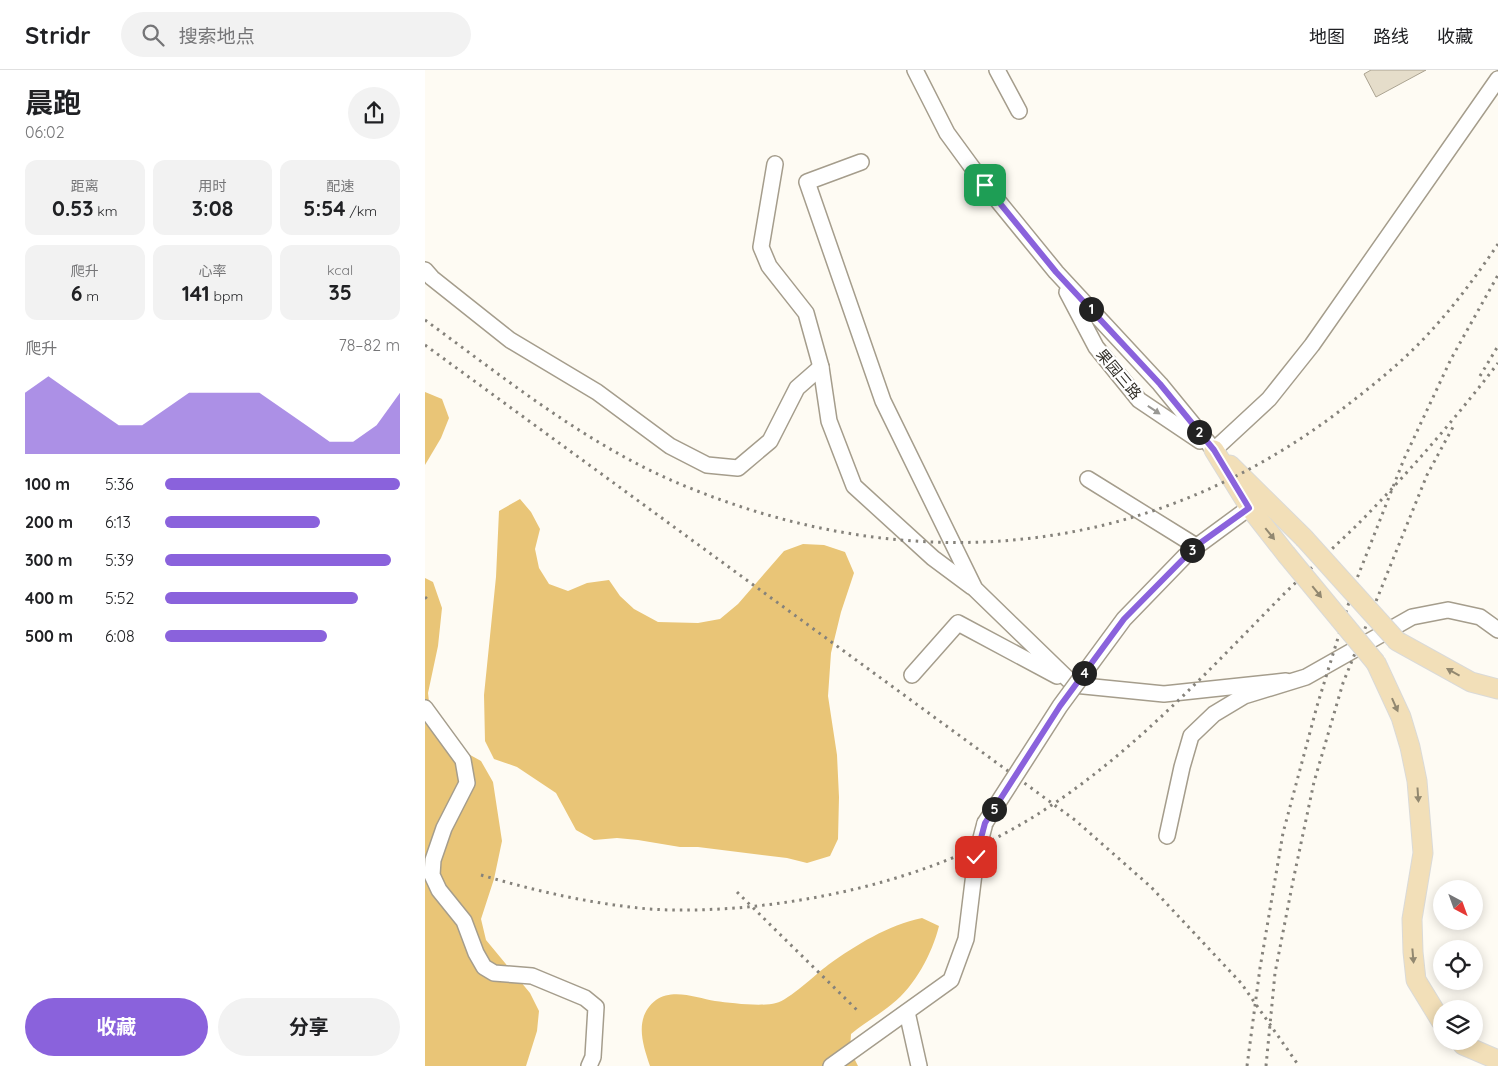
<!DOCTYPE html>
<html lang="zh">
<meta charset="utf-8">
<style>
:root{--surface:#fff;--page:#f2f2f2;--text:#202124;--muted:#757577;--line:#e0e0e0;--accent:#8a62dc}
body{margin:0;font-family:Quicksand,"Noto Sans SC",sans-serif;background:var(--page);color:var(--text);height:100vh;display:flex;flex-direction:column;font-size:19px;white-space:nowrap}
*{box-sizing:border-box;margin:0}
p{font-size:16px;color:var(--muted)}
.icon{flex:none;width:28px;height:28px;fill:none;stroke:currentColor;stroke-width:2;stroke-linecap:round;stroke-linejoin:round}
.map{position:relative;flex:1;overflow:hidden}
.details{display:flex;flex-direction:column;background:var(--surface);width:425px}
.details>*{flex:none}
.needle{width:32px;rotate:139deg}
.tools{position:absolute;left:1008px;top:810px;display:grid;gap:10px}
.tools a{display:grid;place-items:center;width:50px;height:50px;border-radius:50%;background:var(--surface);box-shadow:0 2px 12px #0003;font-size:25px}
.pin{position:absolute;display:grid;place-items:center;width:42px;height:42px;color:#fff;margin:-21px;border-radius:10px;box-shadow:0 2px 8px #0006}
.km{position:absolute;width:25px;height:25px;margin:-12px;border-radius:50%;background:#222;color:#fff;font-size:14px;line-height:25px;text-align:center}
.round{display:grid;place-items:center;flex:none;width:52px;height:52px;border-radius:26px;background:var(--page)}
.summary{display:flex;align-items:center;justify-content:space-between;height:85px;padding:0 25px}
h1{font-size:28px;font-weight:700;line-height:38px}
.metrics{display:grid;grid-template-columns:repeat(3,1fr);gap:8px;height:85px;padding:5px 25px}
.metrics div{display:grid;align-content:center;border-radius:12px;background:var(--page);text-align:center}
.metrics b{font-size:21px;font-weight:700}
.metrics small{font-size:14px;font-weight:400}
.metrics p{font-size:14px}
.chart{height:140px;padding:10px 25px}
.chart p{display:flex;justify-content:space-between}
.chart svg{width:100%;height:90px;margin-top:5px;fill:var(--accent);opacity:.7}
.button{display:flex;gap:10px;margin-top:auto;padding:10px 25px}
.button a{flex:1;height:58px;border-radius:30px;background:var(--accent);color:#fff;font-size:20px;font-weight:700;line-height:58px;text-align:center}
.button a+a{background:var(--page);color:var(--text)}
ul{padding:0 25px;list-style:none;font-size:16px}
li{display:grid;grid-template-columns:80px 60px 1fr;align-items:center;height:38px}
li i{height:12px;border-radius:6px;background:var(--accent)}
header{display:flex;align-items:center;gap:30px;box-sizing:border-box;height:70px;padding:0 25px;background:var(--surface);border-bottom:1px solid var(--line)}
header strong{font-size:24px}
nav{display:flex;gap:28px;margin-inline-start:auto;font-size:18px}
.search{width:350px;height:45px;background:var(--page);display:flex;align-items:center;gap:12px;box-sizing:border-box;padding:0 18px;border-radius:28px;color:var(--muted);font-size:19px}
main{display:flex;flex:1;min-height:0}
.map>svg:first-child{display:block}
</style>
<header>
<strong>Stridr</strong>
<div class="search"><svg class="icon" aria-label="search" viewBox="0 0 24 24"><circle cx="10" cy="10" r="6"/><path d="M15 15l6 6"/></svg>搜索地点</div>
<nav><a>地图</a><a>路线</a><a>收藏</a></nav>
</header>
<main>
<section class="details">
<div class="summary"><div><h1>晨跑</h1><p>06:02</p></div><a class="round"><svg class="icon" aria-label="share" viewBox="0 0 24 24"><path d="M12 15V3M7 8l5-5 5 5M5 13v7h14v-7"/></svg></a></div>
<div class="metrics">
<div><p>距离</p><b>0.53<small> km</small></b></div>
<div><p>用时</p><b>3:08</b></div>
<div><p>配速</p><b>5:54<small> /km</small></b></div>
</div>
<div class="metrics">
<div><p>爬升</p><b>6<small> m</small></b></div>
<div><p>心率</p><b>141<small> bpm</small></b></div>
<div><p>kcal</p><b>35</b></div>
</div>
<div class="chart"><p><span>爬升</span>78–82 m</p>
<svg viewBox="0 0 160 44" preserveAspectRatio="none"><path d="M0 44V14L10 6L20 14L30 22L40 30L50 30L60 22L70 14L80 14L90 14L100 14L110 22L120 30L130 38L140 38L150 30L160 14V44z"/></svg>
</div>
<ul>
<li><b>100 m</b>5:36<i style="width:100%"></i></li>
<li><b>200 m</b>6:13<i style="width:66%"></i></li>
<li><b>300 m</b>5:39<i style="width:96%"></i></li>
<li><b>400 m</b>5:52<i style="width:82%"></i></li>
<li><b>500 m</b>6:08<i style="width:69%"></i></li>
</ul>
<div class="button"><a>收藏</a><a>分享</a></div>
</section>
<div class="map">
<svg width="1073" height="996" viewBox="0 0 1073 996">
<rect width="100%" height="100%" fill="#fefbf3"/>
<g fill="#e9c577">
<polygon points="0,322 17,329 24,348 16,368 0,395"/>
<polygon points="95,429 106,442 115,459 110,479 114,498 124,514 143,521 162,513 184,510 195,526 209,539 233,552 273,553 295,549 313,534 359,481 378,474 399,475 420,482 429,503 416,542 406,583 403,626 412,685 414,727 413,769 405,786 382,793 362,788 273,777 255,777 213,770 192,768 169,770 151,760 131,723 92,697 69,689 60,671 59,625 71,507 74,441"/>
<polygon points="0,508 8,512 17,538 13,576 3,623 6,649 38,681 56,691 68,712 77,771 69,809 56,849 61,870 105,923 114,941 112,961 101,996 0,996"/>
<path d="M 497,848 L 514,856 C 507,884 490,916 467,934 C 454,945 440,952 426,964 L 425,980 L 433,996 L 225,996 C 217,973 209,947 231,930 C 248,918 273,928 290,931 C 306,933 336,937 351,933 C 364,930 391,904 403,895 C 431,875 463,855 497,848 Z"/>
</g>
<polygon fill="#e5ddca" stroke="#aba391" points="946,0 1001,0 951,27 939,4"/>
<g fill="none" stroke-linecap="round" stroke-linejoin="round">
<g stroke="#a59d8c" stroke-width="18">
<g id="minor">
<polyline points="490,0 522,63 560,115 631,202 735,314 789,380"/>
<polyline points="572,0 594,41"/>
<polyline points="436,92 382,112 458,331 550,519 649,615 739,624 861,611"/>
<polyline points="350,94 336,177 344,196 381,243 396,297 404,351 429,416 508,488 547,517"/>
<polyline points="0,200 7,208 85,270 172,322 245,376 282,395 313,398 345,371 372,318 396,297"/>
<polyline points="642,222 671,277 714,330 775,371"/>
<polyline points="789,380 844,329 887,275 1073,9"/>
<polyline points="663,409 771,476"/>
<polyline points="764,482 832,432"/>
<polyline points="487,605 533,553 632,606"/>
<polyline points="0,638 38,690 42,713 19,758 8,790 7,805 14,820 39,851 51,883 59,897 69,903 107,906 160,928 171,937 168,987 164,996"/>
<polyline points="742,766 757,697 766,666 789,644 819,626 881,607 987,547 1023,540 1055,547 1073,560"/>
<polyline points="482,942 494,996"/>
<polyline points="406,996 526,910 541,869 551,787 560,753"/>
</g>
</g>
<g stroke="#dadad8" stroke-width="21">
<g id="major">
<polyline points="789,380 825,438 861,484"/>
<polyline points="805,395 879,468"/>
<polyline points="972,571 1046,612 1073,619"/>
<polyline points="951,593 976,647 985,677 992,711 998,783 987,849 988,882 991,910 1016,951"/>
<polyline points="1035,971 1038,975 1073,990"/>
</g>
</g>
<use href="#minor" stroke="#fff" stroke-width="15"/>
<use href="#major" stroke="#f2dfb8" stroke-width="19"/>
<g stroke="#85827b" stroke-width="3" stroke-dasharray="2.5 5" stroke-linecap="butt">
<path d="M 0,250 C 81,309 162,375 255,414 C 482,509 718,491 916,340 C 947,316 979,291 1005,262 C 1030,235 1052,205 1073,174"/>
<polyline points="0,275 650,750 726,817 816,913 874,996"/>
<polyline points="1055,306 1073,276"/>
<polyline points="0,527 2,529"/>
<path d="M 56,805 C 111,821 167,834 224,839 C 253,841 282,840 311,838 C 416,829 523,801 613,744 C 705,686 780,604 856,527 C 882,501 910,477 936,451 C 985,401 1031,348 1073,293"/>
<polyline points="312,822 434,942"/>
<polyline points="822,996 835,898 858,763 892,636 929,516 979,389 1026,289 1073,205"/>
<polyline points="841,996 850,903 868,811 889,712 918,613 1002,405 1028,357"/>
</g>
<g stroke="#a59d8c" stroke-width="18" stroke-linecap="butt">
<polyline id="minor-bridge" points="560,753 635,636 699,549 761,485"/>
</g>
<g stroke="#dadad8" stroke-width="21" stroke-linecap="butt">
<g id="major-bridge">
<polyline points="879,468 972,571"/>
<polyline points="861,484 951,593"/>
</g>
</g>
<use href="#minor-bridge" stroke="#fff" stroke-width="15"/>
<use href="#major-bridge" stroke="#f2dfb8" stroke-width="19"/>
</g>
<defs><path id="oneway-solid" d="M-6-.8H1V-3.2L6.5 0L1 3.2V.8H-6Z" transform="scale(1.25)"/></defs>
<use fill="#999894" href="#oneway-solid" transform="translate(729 340) rotate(34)"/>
<g fill="#928870">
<use href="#oneway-solid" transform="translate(845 464) rotate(51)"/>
<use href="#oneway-solid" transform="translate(892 522) rotate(51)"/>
<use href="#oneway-solid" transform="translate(1028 602) rotate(-151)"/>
<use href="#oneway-solid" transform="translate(970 635) rotate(66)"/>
<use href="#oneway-solid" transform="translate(993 725) rotate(86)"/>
<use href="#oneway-solid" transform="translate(988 886) rotate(85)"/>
</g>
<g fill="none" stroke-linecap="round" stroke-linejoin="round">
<g stroke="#fff" stroke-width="10">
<polyline id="route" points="551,787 560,753 635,636 699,549 771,476 824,438 789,380 735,314 631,202 560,115"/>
</g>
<use href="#route" stroke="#8a62dc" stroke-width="6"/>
</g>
<g text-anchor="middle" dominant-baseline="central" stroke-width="4.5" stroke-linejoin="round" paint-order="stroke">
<g font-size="15" fill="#333029" stroke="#fff">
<text transform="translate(694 304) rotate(50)">果园三路</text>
</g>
</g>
</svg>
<div class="tools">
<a><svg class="needle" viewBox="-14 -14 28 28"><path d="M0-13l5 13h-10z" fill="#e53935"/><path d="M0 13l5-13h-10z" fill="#757577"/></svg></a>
<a><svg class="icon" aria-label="locate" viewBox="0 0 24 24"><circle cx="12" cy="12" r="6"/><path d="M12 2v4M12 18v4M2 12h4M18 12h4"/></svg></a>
<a><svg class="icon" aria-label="layers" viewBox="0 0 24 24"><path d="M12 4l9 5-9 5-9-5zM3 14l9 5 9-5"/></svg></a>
</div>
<div class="pin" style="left:560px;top:115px;background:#1e9e55"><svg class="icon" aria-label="arrive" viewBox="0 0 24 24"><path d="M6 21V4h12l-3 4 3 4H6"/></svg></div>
<div class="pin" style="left:551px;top:787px;background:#d93025"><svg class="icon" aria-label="check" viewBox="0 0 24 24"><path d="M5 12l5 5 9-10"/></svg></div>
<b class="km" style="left:666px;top:239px">1</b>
<b class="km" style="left:774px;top:362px">2</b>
<b class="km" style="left:767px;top:480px">3</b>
<b class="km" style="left:659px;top:603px">4</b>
<b class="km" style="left:569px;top:739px">5</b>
</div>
</main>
